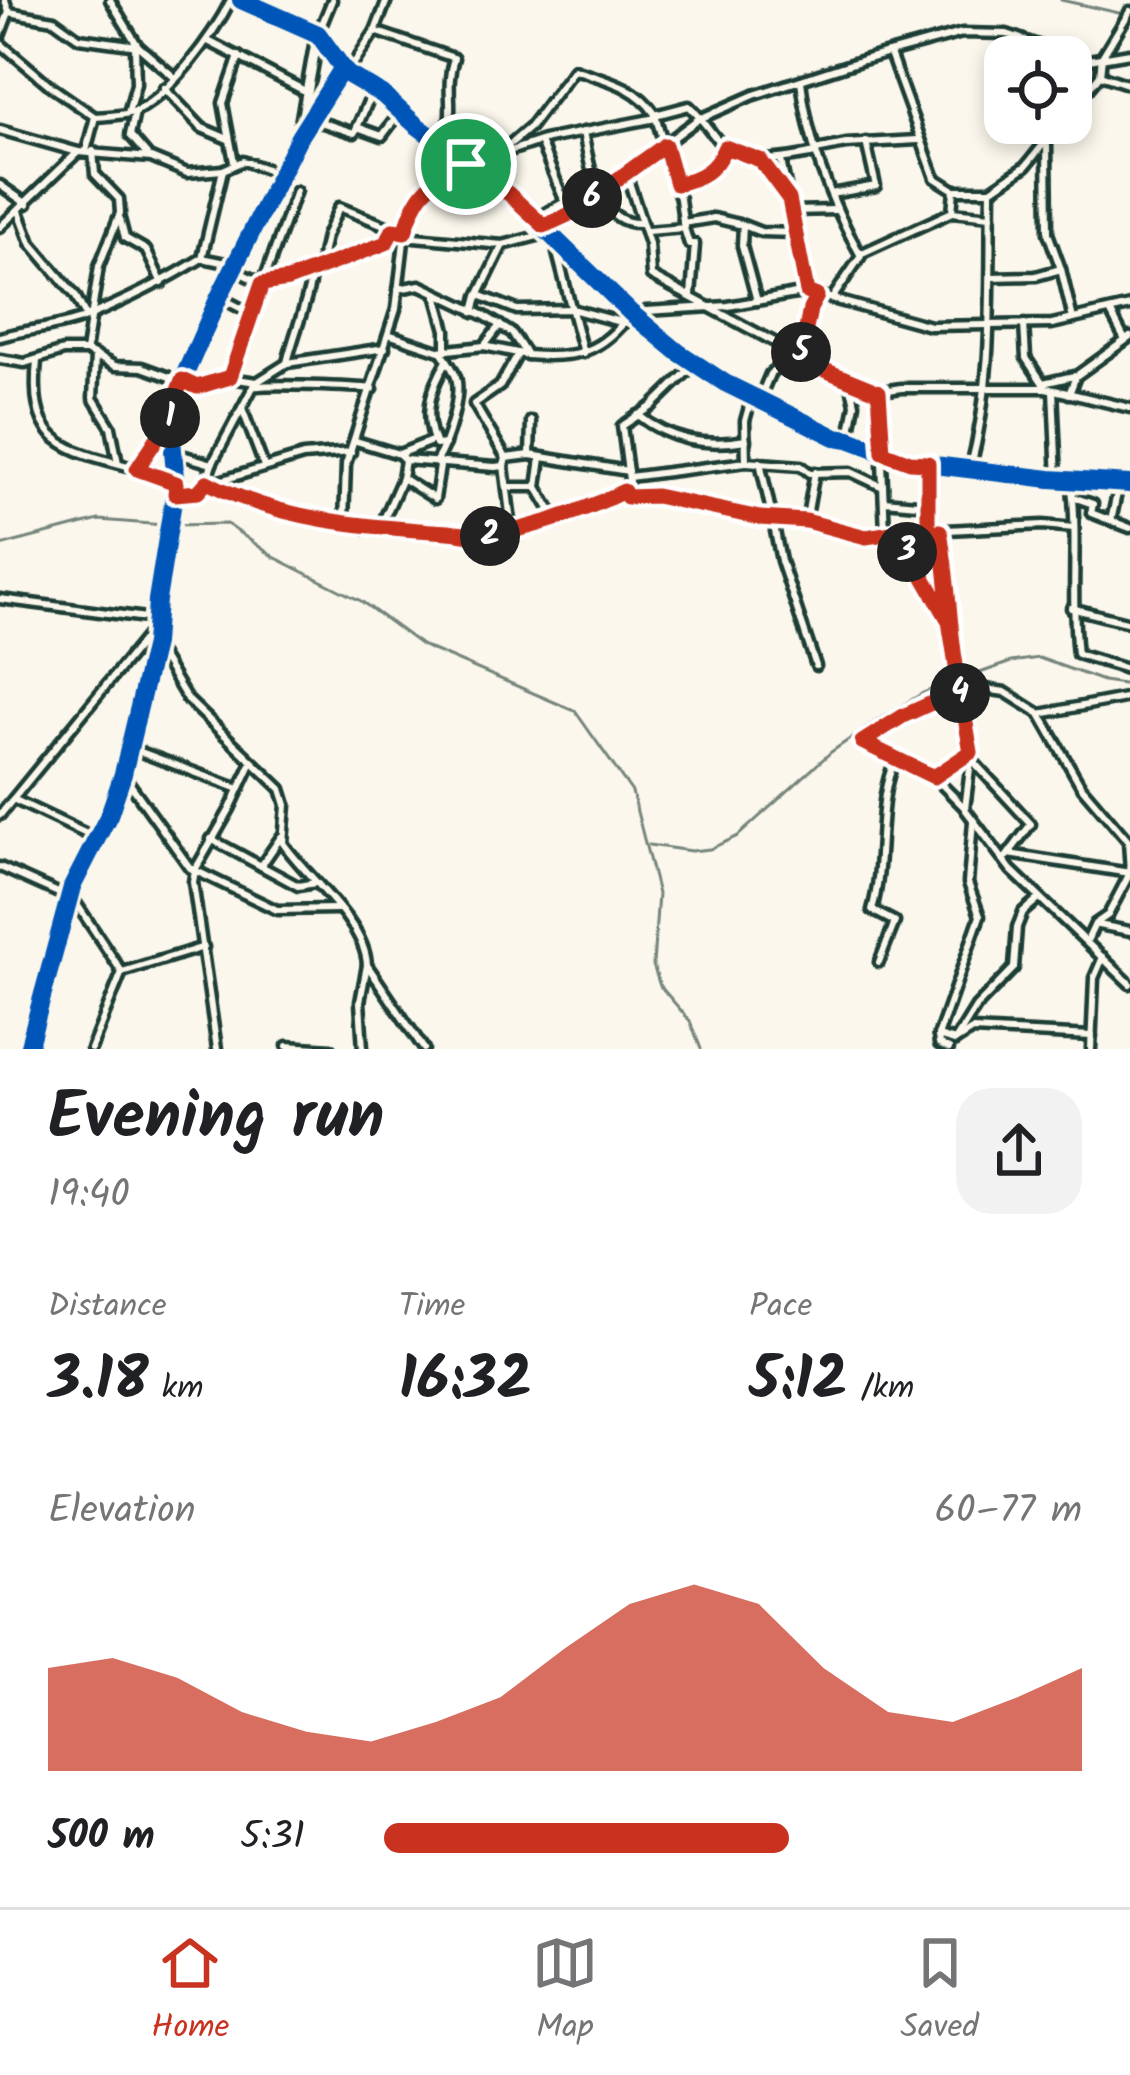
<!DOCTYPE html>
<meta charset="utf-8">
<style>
:root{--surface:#fff;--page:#f2f2f2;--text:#202124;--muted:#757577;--line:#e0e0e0;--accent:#c8321e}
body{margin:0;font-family:Kalam,sans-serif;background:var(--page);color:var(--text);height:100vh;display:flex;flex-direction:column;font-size:45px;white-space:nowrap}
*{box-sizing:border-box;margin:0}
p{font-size:39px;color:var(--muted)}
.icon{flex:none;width:66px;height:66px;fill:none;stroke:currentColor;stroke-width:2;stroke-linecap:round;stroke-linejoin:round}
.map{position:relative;height:1049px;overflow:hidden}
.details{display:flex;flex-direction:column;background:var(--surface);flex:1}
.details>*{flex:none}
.controls{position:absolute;left:984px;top:36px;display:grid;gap:24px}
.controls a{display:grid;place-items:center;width:108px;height:108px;border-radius:24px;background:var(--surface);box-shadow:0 6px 18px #0003;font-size:60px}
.pin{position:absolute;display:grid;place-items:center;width:102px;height:102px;color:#fff;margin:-51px;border:6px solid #fff;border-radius:50%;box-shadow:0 3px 12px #0007}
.km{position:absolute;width:60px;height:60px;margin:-30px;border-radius:50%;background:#222;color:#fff;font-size:33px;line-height:60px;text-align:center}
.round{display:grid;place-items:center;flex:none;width:126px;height:126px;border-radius:36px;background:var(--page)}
.overview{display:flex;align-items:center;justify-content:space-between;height:204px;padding:0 48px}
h1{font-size:66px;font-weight:700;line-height:90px}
.figures{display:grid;grid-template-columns:repeat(3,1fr);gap:18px;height:204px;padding:12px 48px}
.figures div{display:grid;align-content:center}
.figures b{font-size:60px;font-weight:700}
.figures small{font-size:33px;font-weight:400}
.figures p{font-size:33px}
.chart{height:336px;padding:24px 48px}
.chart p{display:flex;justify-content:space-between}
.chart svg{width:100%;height:216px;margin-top:12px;fill:var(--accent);opacity:.7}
ul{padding:0 48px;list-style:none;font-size:39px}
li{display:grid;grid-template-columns:192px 144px 1fr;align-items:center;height:90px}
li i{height:30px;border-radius:15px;background:var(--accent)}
.menu{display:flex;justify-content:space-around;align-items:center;height:168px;border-top:3px solid var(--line);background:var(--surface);font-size:33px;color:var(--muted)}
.menu a{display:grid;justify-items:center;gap:6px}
.menu .on{color:var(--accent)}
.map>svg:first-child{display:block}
</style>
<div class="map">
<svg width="1130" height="1049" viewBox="0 0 1130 1049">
<rect width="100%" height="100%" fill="#fbf7ec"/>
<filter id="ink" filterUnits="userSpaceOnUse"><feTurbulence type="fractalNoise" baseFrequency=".00833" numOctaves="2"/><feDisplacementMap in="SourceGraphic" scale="24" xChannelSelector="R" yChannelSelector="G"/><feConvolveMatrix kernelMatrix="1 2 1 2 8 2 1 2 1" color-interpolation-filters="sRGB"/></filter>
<g filter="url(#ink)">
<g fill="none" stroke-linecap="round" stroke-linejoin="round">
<g stroke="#74847b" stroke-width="3">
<polyline points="1061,0 1128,15"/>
<polyline points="173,525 227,524 274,557 361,601 421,645 575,711 632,792 658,894 653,965 660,986 690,1021 701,1049"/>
<polyline points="0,546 99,520 164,525"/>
<polyline points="649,845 691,851 710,849 738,836 831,752 876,721 923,693 1011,662 1039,658 1103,681 1130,685"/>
</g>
<g stroke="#1f3d34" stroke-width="15">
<g id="street">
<polyline points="110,0 138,46 174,77"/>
<polyline points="9,12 54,20 79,38 138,46"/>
<path d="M 375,31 L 454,58 C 443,92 458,107 443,143"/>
<polyline points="318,34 332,0"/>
<polyline points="0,36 9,12 5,0"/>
<polyline points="208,41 305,91"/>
<polyline points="0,43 53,88 95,117 86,151"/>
<polyline points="342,69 383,95 416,125 509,194 631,313 678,352 725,383 835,437 849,439 910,462 1050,479 1130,484"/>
<polyline points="347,74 375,31 387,0"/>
<polyline points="1100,75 1130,85"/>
<path d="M 801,81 C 808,143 831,203 861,256 L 833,297"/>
<polyline points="164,88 202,128 228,139"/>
<polyline points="373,90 357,127 382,136 401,111"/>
<polyline points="1071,110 1100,75 1102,57 1130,11"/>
<polyline points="135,112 130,135 148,156"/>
<polyline points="128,113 136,84 135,46"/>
<path d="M 655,115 L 689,106 C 702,118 710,132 721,144 C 746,169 786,158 816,153"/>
<path d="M 95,117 C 107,116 121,116 133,112 C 167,100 215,32 231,0"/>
<polyline points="311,119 354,133 358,127"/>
<polyline points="0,130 78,152 151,158 187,173 223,170 243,161 279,173"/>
<path d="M 583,132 C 590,164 596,226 642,223"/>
<polyline points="1047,144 1048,233 1061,269"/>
<polyline points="816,150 846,144 918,140"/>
<polyline points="504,153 543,140 656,118 680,199 684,228 647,231"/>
<polyline points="760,160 787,196"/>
<polyline points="781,160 807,292"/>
<polyline points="234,162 223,103 239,56"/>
<path d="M 480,170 L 530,127 L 574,69 C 606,80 636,85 655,114"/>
<polyline points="626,173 649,244 651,276 778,344 800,360 876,392 901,388 1046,388 1130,408"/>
<path d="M 676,184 C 701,177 715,171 725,147"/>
<polyline points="0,185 27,204"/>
<polyline points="954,190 991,190"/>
<polyline points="831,194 876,186 866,142"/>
<polyline points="19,211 31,243 75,295 86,316"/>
<polyline points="791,211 836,210"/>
<polyline points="952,212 991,216"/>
<polyline points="536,218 565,202 540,142"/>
<polyline points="120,219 125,238 146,250 162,283"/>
<polyline points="683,223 714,218 743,225"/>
<polyline points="545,226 569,215 697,120 754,95 863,60 962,33 1007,34 1083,61 1130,53"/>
<polyline points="0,227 78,152"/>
<polyline points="684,228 689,244 695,244 691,296"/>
<polyline points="563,246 557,253 583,353"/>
<polyline points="860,254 952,212 954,190 935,178 890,54"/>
<polyline points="202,258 223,170"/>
<polyline points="320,265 326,236 339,207 414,237 503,245 549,233"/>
<polyline points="235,270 263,284 288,280 386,243 392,231"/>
<polyline points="991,277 1036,276 1061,269 1073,319"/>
<path d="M 398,289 L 420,285 L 485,316 L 512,333 L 527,355 C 576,359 601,353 631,313"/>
<polyline points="436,294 446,330 446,350"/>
<polyline points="479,295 517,310 572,309 624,323"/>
<polyline points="219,297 252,314"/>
<polyline points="757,301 742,246 743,225 761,232 796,233"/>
<polyline points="1110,311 1125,340"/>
<polyline points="474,312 478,296 503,245"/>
<polyline points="638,316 646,311 728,306 807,292 930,326 1052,324 1130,306"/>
<polyline points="1024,324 1026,358 1046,388"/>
<polyline points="391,335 439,351 484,346 527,355"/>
<path d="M 0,337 C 27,329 58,328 84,318 C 125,301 164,282 202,258 L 236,265"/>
<polyline points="484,346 500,325"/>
<polyline points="86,351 99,266 120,213 119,199 95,174 93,151"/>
<polyline points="95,356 93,398 111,427 118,463"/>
<polyline points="0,359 25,363 63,351 86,351 115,366 142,367 197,387 223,377 257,382 287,363 385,348"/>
<path d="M 37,360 C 30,435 53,447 120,464 C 140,469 157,478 176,483"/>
<polyline points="800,360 810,309 817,296"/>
<path d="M 287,363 C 292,339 312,291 311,272"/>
<polyline points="229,377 296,191"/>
<polyline points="1043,383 1074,376"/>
<polyline points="1053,390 1057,479"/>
<polyline points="1069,394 1076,376 1130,337"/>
<polyline points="759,400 770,374 790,354"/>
<polyline points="242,408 264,466"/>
<path d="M 638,415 C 671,441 706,447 746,440"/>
<polyline points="849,437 855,404 850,382"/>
<polyline points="356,441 399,454 405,460 402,478 380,528"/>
<path d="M 445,444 L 436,445 C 422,414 431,388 447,361"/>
<polyline points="175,453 212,464"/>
<polyline points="399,454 434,440"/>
<polyline points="530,455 531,421"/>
<polyline points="506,458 474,404 500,386 518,354"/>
<polyline points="541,458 537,487 556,519"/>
<polyline points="405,460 495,467 504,466 506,458 530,455 628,471"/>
<polyline points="746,462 801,466 810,473 851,472 883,487"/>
<polyline points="760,462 772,516 866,537 885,532 879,392"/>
<polyline points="504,466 512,530"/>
<polyline points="138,469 163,429 171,428"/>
<path d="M 970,470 C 995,376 989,286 991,190 L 1026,166 L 1060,123"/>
<polyline points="629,477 746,462 745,421 752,396"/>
<path d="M 402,478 L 435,499 L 440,466 L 436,461 C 447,444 462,396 456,377 C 453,368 446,359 441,351"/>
<path d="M 1071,480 C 1079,538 1070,596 1077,654 L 1130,670"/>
<polyline points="207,482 257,503 364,528 398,527 488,537 575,515 624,491 629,480 622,426 651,407 694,365"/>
<polyline points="213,483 303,456 351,452"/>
<polyline points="508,487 537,487"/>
<polyline points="624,491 627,497 656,496 760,518 772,516 781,561 816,666"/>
<path d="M 175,494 L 192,494 L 205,486 L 212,464 L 253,387 C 264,383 357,387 373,389"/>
<polyline points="1073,497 1093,504 1091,513 1130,528"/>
<polyline points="884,501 928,505"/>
<polyline points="1111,521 1119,484"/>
<polyline points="344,522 346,464 396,309 405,233 415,199 429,185 466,163"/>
<polyline points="806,522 815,472"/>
<polyline points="928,531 1043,525 1074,528"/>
<polyline points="940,531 948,580 949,631 972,752 965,809 1011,870 1130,984"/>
<polyline points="885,532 928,531 928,463"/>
<polyline points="898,532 947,618"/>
<polyline points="0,599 154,619"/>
<polyline points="1071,608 1130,623"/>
<path d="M 156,647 L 187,699 L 281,789 L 286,805 L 283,843 C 306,877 365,922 367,965 L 424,1049"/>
<polyline points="959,685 1005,692 1040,714 1081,786 1128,841 1130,872"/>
<polyline points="960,690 903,716 862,742 934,777 971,752"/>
<polyline points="1040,714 1130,697"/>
<polyline points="130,748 239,789"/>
<polyline points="971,759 1031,824 1007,856"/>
<polyline points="123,774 190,868 277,910 337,909"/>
<polyline points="934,777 965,808"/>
<polyline points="15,800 95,838"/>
<polyline points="0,815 153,628"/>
<polyline points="211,839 298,886 315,883"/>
<polyline points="1009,854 1130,873 1108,915 1095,924 1087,941"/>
<polyline points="261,866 281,837"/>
<polyline points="0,867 74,900 122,972"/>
<polyline points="1098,925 1130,931"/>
<path d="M 879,962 L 895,922 L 872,910 C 886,862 875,798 896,759"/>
<polyline points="122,972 204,947"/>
<polyline points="938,1036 980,916 968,883 973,821"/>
<polyline points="938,1036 955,1041 972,1030 1092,1036"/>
<polyline points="938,1036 939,1044 949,1049"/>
<polyline points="955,1041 976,1007 1014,968 1017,927 1023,912 1039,898"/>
<polyline points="287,1046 331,1049"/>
<polyline points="91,1049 122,972"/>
<polyline points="217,1049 193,882 195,870 230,809 251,764"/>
<polyline points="363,1049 360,1002 367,965"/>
<polyline points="1091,1049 1094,978 1103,957"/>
</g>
</g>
<g stroke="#1f3d34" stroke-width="18">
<g id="secondary">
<polyline points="300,132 317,37"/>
<polyline points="28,1049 72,887 109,815 123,774 154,644 157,600 176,483 170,418 174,399 219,297 299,137 342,69 318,34 241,0"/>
</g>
</g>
<use href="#street" stroke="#fbf7ec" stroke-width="6"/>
<use href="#secondary" stroke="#fbf7ec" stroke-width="9"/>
<g stroke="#fbf7ec" stroke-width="26">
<g id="cycleway">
<polyline points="241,0 318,34 347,74 383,95 416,125 509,194 631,313 678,352 725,383 835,437 849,439 910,462 1050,479 1130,484"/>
<polyline points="28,1049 72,887 109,815 123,774 154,644 157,600 176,483 170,418 174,399 219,297 299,137 342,69"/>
</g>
</g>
<use href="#cycleway" stroke="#0057b8" stroke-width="18"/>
</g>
</g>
<g fill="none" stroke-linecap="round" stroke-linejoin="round" filter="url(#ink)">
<g stroke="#fff" stroke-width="24">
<path id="route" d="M 466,164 C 428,183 417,191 405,232 L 393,230 L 386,243 L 288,280 L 262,284 L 230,377 L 197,387 L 182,380 L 171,409 L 171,428 L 163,429 L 137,469 L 176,483 L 175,494 L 198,492 L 207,482 C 280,521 367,527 448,532 C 462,533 480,538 494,535 C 539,526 582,512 624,491 L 627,497 L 656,496 L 760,518 L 806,521 L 866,537 L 898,532 L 949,621 L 960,690 L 903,716 L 862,742 L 934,777 L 971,752 L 961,695 C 949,640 950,586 940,531 L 928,531 L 928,463 L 910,462 L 883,452 L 879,392 L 800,360 L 810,309 L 817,296 L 807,292 L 789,199 L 760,160 L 725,147 C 715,171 701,178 676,184 L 665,145 L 568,215 L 544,226 L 509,194 L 466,164"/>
</g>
<use href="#route" stroke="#c8321e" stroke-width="15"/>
</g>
</svg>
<div class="controls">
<a><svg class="icon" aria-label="locate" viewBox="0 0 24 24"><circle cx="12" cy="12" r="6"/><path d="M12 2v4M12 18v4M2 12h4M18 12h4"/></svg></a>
</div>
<div class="pin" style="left:466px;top:164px;background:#1e9e55"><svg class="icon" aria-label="arrive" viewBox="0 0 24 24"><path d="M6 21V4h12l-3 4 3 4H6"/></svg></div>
<b class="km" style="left:170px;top:418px">1</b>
<b class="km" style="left:490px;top:536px">2</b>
<b class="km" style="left:907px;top:552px">3</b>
<b class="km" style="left:960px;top:693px">4</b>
<b class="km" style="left:801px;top:352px">5</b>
<b class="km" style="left:592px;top:198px">6</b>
</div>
<section class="details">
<div class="overview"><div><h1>Evening run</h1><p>19:40</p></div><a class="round"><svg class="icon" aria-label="share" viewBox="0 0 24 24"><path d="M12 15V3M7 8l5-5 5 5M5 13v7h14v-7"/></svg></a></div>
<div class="figures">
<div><p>Distance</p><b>3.18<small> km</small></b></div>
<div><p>Time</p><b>16:32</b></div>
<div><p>Pace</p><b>5:12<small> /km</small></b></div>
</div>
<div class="chart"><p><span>Elevation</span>60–77 m</p>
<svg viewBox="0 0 160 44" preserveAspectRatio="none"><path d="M0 44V23L10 21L20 25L30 32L40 36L50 38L60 34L70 29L80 19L90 10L100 6L110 10L120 23L130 32L140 34L150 29L160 23V44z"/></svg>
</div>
<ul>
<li><b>500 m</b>5:31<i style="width:58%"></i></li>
</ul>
</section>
<nav class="menu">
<a class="on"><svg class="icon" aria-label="home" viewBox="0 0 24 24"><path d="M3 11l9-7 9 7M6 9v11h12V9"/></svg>Home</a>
<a><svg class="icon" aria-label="map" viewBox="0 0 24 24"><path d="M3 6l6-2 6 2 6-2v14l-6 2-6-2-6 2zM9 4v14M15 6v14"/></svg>Map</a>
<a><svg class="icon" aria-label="saved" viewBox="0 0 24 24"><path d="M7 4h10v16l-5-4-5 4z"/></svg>Saved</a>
</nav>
